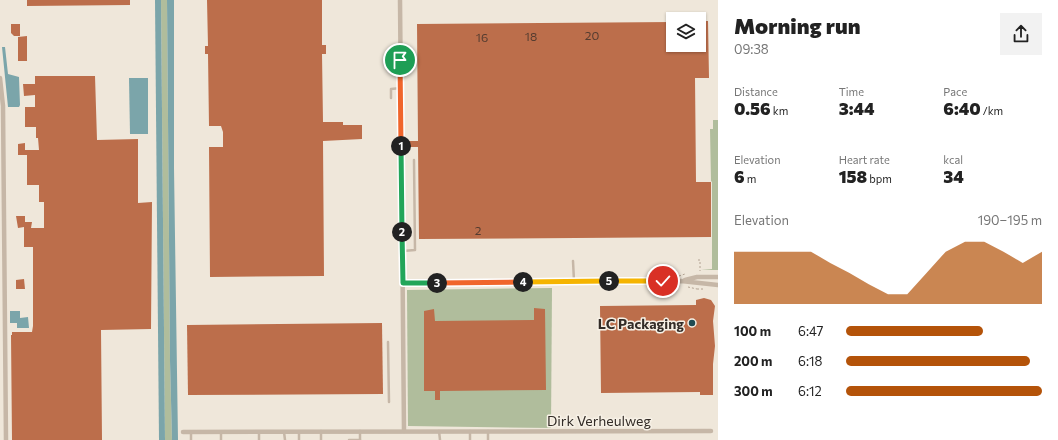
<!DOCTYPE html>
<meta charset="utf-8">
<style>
:root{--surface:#fff;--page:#f2f2f2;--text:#222;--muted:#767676;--accent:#b45309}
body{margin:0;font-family:Commissioner,sans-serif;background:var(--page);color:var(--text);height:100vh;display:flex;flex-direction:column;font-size:15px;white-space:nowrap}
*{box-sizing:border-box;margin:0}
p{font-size:13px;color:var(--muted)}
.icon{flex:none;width:22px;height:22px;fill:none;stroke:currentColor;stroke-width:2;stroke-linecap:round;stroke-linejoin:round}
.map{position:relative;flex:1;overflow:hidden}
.panel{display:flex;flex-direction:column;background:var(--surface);width:340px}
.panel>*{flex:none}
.buttons{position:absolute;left:666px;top:12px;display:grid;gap:8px}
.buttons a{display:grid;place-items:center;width:40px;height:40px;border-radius:0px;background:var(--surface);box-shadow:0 1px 3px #0004;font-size:20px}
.pin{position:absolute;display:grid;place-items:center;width:34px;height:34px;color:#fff;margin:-17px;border:2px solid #fff;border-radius:50%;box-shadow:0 1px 4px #0007}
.km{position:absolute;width:20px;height:20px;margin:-10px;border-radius:50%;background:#222;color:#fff;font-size:11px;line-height:20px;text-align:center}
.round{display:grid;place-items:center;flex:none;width:42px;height:42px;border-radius:0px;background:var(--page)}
.summary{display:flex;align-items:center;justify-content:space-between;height:68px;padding:0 16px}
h1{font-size:22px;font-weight:800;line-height:30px}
.figures{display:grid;grid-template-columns:repeat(3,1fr);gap:6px;height:68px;padding:4px 16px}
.figures div{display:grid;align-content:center}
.figures b{font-size:17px;font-weight:800}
.figures small{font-size:11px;font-weight:400}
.figures p{font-size:11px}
.chart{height:112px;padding:8px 16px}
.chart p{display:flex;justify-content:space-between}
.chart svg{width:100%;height:72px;margin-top:4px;fill:var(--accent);opacity:.7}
ul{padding:0 16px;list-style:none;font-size:13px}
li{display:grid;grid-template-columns:64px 48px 1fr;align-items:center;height:30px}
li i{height:10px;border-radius:5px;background:var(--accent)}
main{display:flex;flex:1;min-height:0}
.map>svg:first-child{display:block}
</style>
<main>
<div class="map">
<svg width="718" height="440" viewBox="0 0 718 440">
<rect width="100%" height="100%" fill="#efe7da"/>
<g fill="#b0bd9c">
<polygon points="161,0 167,0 170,361 172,440 165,440"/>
<polygon points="713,120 718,120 718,270 701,270 712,269 712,182 711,181 710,129 713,129"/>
<polygon points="552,288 551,428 408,426 407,290"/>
</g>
<g fill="#7ba5aa">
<polygon points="155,0 161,0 165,440 159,440"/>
<polygon points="167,0 174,0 174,168 178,440 172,440 170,361"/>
<polygon points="2,47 5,47 8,74 19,77 20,105 19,107 8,107"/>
<polygon points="129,78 148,78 148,134 130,134"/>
<polygon points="10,311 20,311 20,318 28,317 29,328 17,328 17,323 10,323"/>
</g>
<g fill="#bc6e4b">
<polygon points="27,0 130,0 130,5 27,6"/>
<polygon points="207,0 322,0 322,45 326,45 326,54 322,54 323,122 343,122 343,125 362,125 362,139 323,141 324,276 210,277 209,147 223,147 223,132 221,126 209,126 208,54 205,54 205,46 208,46"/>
<polygon points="699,21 708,21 709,78 695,78 696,182 711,182 711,237 419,239 418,147 408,147 408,141 418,141 417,24 673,22 673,45 699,45"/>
<polygon points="11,24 20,24 20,36 14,36 11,33"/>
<polygon points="27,36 27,61 18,61 18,37"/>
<polygon points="35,76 95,76 97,140 138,139 138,203 152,202 151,329 101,330 102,440 12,440 11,335 12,335 12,332 32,332 33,326 33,247 24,247 24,227 18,228 16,216 25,216 25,222 32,222 31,228 44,228 44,202 39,202 39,185 27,185 27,155 18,155 18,144 25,143 25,150 39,150 38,138 36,138 36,127 25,127 25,107 35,107 35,95 24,96 23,84 35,84"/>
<polygon points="24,279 25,289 16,289 16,280"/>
<polygon points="704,298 711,300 715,306 713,321 715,346 713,364 713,395 700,395 700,392 601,393 600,306 696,305 696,300"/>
<polygon points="534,308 545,309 546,390 440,391 440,400 435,400 435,391 424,391 424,311 434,309 435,321 534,320"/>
<polygon points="382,323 383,394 188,395 187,325"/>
</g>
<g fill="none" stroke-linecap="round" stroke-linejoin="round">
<g stroke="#b2a292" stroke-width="1" stroke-dasharray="2 2" stroke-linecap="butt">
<polyline points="698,260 700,260 700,271"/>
<polyline points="679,276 685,274"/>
<polyline points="688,287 697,289"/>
<polyline points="697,289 704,289"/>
</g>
<g stroke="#c6b7a7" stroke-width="2.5">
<polyline points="391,98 391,89 401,88"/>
<polyline points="403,251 415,250 414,160"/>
<polyline points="573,261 574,281"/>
<polyline points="388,342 389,402"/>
<polyline points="321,431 321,440"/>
<polyline points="360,431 360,440"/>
<polyline points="439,431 440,440"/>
<polyline points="470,431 470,440"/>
<polyline points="488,431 488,440"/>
<polyline points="191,432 191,440"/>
<polyline points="259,432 259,440"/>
<polyline points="284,432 285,440"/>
<polyline points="299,432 299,440"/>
<polyline points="221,433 221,440"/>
<polyline points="349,440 360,440"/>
</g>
<g stroke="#c6b7a7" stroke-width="4.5">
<polyline points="400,0 404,431"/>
<polyline points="0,78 3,106 6,440"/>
<polyline points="685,280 697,277 718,277"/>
<polyline points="403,283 681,281 718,285"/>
<polyline points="183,432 711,431"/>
</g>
</g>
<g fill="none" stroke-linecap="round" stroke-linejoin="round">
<g stroke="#fff" stroke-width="8">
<polyline id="split-1" points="400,60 401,146"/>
</g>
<g stroke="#fff" stroke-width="8">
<polyline id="split-2" points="401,146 402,232"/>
</g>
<g stroke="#fff" stroke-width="8">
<polyline id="split-3" points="402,232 403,283 437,283"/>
</g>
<g stroke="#fff" stroke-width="8">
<polyline id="split-4" points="437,283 523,282"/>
</g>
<g stroke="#fff" stroke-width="8">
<polyline id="split-5" points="523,282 609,281"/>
</g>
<g stroke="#fff" stroke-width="8">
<polyline id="split-6" points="609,281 663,281"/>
</g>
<use href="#split-1" stroke="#f0652b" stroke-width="5"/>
<use href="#split-2" stroke="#22a559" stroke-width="5"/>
<use href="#split-3" stroke="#22a559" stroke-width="5"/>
<use href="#split-4" stroke="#f0652b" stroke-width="5"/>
<use href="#split-5" stroke="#f5b400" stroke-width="5"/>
<use href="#split-6" stroke="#f5b400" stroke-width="5"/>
</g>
<circle fill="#204b52" stroke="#f7f1e6" stroke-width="1.5" cx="692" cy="323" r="4"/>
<g text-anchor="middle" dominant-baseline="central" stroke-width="3" stroke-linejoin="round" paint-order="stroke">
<g font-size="12" fill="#553c30">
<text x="592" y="35">20</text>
<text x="531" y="36">18</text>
<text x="482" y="37">16</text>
<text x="478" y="230">2</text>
</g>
<g font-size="14" font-weight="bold" fill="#332c27" stroke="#f7f1e6" text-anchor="end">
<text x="684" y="323">LC Packaging</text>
</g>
<g font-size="14" fill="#332c27" stroke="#f7f1e6">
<text x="599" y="420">Dirk Verheulweg</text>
</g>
</g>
</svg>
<div class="buttons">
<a><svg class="icon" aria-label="layers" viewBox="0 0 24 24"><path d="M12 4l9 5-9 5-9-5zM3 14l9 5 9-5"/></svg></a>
</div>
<div class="pin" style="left:400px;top:60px;background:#1e9e55"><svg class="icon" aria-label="arrive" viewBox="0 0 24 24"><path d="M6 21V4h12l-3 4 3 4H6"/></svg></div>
<div class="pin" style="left:663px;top:281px;background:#d93025"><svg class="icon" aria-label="check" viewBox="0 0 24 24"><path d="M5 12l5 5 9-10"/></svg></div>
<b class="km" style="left:401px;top:146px">1</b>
<b class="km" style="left:402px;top:232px">2</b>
<b class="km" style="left:437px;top:283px">3</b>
<b class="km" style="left:523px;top:282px">4</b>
<b class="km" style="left:609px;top:281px">5</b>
</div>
<section class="panel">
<div class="summary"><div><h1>Morning run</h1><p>09:38</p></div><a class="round"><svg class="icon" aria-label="share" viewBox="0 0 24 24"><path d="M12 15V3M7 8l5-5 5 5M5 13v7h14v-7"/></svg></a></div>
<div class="figures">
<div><p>Distance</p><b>0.56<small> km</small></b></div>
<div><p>Time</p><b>3:44</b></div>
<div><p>Pace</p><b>6:40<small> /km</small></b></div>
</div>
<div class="figures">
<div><p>Elevation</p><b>6<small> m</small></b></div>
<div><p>Heart rate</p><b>158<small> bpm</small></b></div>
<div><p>kcal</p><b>34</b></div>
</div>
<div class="chart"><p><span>Elevation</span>190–195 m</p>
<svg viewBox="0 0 160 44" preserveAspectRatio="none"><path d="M0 44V12L10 12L20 12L30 12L40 12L50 19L60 25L70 32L80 38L90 38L100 25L110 12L120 6L130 6L140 12L150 19L160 12V44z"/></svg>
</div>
<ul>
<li><b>100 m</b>6:47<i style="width:70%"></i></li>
<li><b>200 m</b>6:18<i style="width:94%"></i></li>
<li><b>300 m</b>6:12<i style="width:100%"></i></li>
</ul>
</section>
</main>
